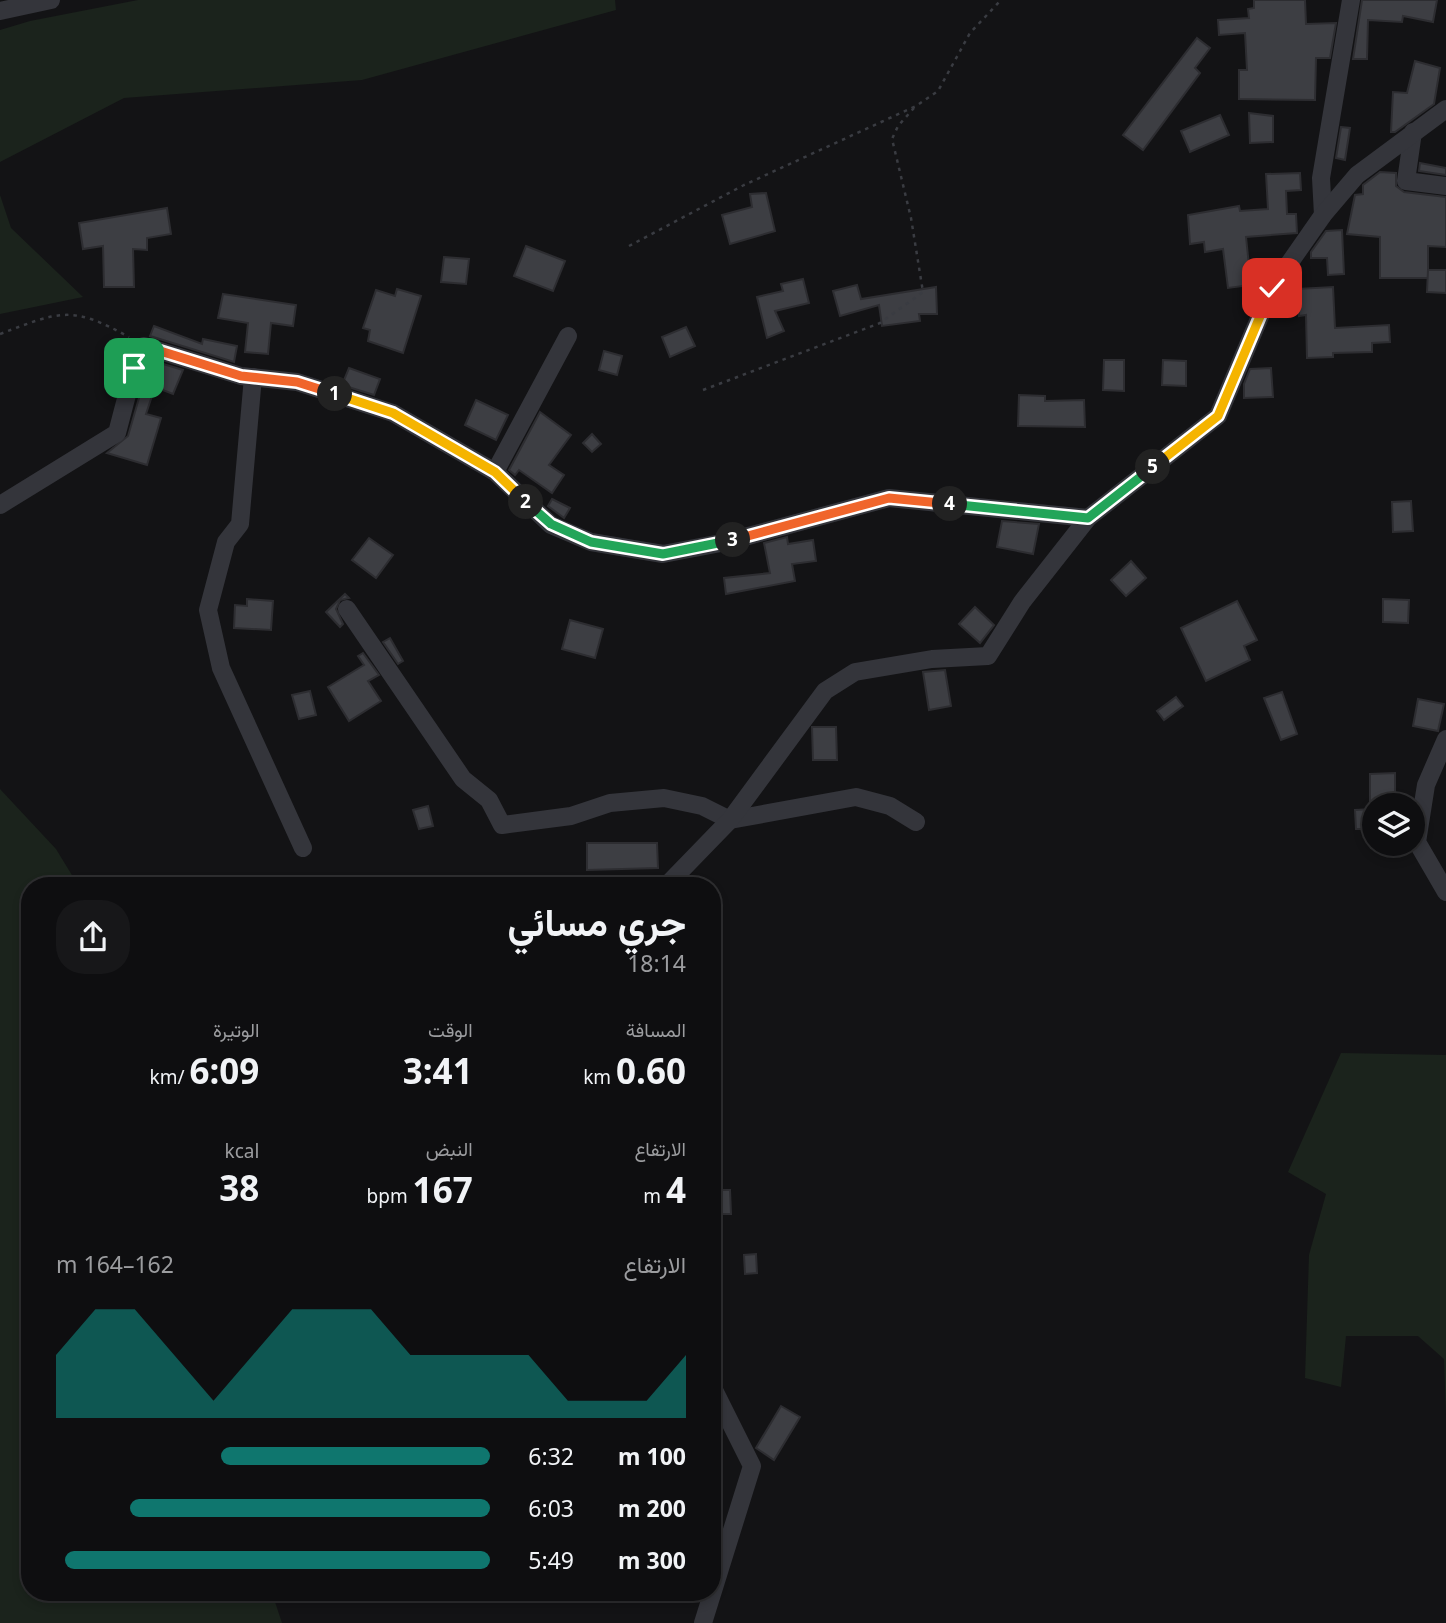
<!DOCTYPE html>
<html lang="ar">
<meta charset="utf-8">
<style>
:root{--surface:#0e0e10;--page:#171719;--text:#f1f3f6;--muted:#9b9c9f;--line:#2e2e30;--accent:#0f766e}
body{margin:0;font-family:"Noto Sans",Vazirmatn,sans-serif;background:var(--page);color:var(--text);direction:rtl;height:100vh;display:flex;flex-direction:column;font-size:26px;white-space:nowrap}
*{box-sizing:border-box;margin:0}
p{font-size:23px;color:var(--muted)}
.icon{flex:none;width:38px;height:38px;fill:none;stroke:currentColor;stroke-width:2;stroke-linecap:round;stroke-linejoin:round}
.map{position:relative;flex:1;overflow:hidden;direction:ltr}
.panel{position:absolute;left:21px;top:877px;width:700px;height:724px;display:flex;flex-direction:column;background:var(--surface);border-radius:28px;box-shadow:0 4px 10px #0003,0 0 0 2px var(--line);direction:rtl}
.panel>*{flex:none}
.buttons{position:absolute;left:1362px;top:793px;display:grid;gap:14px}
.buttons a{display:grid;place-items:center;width:63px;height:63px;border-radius:50%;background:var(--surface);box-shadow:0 4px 10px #0003,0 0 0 2px var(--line);font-size:35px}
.pin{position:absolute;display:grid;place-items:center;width:60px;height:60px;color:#fff;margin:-30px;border-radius:14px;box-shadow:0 4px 10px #0006}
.km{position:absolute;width:35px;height:35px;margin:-18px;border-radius:50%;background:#222;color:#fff;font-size:19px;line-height:35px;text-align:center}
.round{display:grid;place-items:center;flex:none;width:74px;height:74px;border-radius:28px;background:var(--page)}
.headline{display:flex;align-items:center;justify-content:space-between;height:119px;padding:0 35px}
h1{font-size:38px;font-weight:700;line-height:52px}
.figures{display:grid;grid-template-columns:repeat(3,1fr);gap:10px;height:119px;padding:7px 35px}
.figures div{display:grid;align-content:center}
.figures b{font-size:35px;font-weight:700}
.figures small{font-size:19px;font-weight:400}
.figures p{font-size:19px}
.chart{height:196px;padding:14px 35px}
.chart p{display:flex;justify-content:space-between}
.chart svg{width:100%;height:126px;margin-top:7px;fill:var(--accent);opacity:.7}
ul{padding:0 35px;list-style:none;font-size:23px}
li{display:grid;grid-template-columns:112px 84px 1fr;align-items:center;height:52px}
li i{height:18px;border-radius:9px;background:var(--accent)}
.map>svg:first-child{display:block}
</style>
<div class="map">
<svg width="1446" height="1623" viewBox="0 0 1446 1623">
<rect width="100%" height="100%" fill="#131315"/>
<g fill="#1b231c">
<polygon points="138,0 615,0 616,10 362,80 124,98 0,162 0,30 30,21"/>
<polygon points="0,195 11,228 83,297 0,314"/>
<polygon points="0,789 56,849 78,885 30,886 30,1592 272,1593 282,1623 0,1623"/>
<polygon points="1341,1053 1446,1055 1446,1415 1444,1359 1418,1336 1346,1336 1341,1387 1305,1378 1309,1255 1326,1194 1288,1172"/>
</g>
<g fill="#3d3e43" stroke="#2d2d31" stroke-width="2">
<polygon points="1254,0 1305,0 1306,24 1336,23 1330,58 1316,58 1315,100 1239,99 1239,70 1247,70 1245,33 1219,35 1218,20 1249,18 1248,9 1254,8"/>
<polygon points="1362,0 1437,0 1433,22 1403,16 1402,22 1368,20 1367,59 1353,59"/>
<polygon points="1197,38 1210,48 1195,68 1200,73 1143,150 1123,135"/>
<polygon points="1415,61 1440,68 1434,104 1395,132 1391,132 1393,92 1407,93"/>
<polygon points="1249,113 1273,116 1273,142 1250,143"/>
<polygon points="1220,115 1229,135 1190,152 1181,131"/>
<polygon points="1341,127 1350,128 1345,160 1336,158"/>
<polygon points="1420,163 1446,168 1446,175 1419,171"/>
<polygon points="1380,172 1396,173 1396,186 1404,192 1446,197 1446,247 1428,246 1428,278 1380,278 1380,237 1347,234 1355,195 1363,194 1363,185"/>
<polygon points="1300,173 1301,190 1286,191 1287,214 1296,214 1297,233 1246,237 1251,285 1228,288 1223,249 1205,252 1204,242 1190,244 1188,215 1239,206 1240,211 1268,209 1266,174"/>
<polygon points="766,193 775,231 730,244 722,215 752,207 750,194"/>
<polygon points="167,208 171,234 147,238 147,250 133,249 134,287 104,287 103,246 83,249 79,223"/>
<polygon points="1342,230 1344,274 1328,275 1327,258 1311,258 1311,252 1326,231"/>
<polygon points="526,246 565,261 553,291 514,276"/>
<polygon points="444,257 469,259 466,284 441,282"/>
<polygon points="1428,270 1446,270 1446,293 1427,292"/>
<polygon points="803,279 809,303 775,311 784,331 767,338 757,297 783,291 781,284"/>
<polygon points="1288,284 1297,284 1297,289 1333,287 1335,328 1389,325 1390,342 1372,343 1372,352 1333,353 1333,357 1307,358 1306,315 1299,316 1299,310 1284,310 1283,291"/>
<polygon points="857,285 861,299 936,287 937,314 919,314 920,321 882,326 879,305 840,316 833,291"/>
<polygon points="397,289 421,296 403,353 368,341 370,330 363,328 376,290 395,296"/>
<polygon points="223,294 296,305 293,326 271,323 268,354 245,352 248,323 218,318"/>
<polygon points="154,326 202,344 203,339 237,346 234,362 150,336"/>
<polygon points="686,327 695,346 670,357 662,337"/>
<polygon points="604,351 622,356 617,375 599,370"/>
<polygon points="150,360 183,370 173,394 155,387 146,414 161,418 147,465 107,453 128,436"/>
<polygon points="1104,360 1124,360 1124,391 1103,390"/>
<polygon points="1163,360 1186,361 1186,386 1162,385"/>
<polygon points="349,368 380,379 374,395 342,385"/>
<polygon points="1271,368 1273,397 1244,398 1244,384 1250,369"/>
<polygon points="1019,395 1045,396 1045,401 1084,400 1085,427 1018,426"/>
<polygon points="476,400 508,415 496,440 465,425"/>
<polygon points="540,412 571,435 549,465 564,475 552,493 519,470 515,475 509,470"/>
<polygon points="592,434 601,444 592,452 583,443"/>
<polygon points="552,499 570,508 564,518 548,506"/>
<polygon points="1411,501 1413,531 1393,532 1392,502"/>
<polygon points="1002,521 1039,524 1033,554 997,547"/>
<polygon points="787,537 788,544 813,540 816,561 792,564 795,581 726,594 724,578 770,573 764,543"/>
<polygon points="369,538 393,555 376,578 352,560"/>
<polygon points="1131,561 1146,578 1126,596 1111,580"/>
<polygon points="345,594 349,598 340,600 336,609 343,624 340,627 326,612"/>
<polygon points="247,599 273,601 271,630 234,628 235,605 247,606"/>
<polygon points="1383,599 1409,600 1408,623 1383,622"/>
<polygon points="1237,601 1257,640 1244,646 1250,660 1206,681 1181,628"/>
<polygon points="975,607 994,625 980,643 959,624"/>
<polygon points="570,620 603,629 595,658 562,649"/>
<polygon points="390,638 403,661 398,664 383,642"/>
<polygon points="363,653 379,675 368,681 381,701 349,721 328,687 364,665 358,656"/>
<polygon points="945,670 951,706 929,710 923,672"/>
<polygon points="310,691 316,715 299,719 292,695"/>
<polygon points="1282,692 1297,734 1281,740 1264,698"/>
<polygon points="1176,697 1183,706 1164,720 1157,711"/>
<polygon points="1418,699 1444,704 1438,731 1413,726"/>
<polygon points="812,727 836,727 837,760 813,760"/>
<polygon points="1395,773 1395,801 1370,801 1370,774"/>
<polygon points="428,806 433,826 419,829 413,810"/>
<polygon points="1374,809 1374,829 1356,829 1355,810"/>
<polygon points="587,843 657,843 658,868 587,870"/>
<polygon points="712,1190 730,1190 731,1214 712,1214"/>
<polygon points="756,1254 757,1273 745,1274 744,1255"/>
<polygon points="781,1406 800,1417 774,1460 756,1448"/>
</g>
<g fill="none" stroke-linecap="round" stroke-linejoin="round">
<g stroke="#3a3c42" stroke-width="2.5" stroke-dasharray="3.5 5" stroke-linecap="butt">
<polyline points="629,246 744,185 916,106 938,91 970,33 1001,0"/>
<path d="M 0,334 C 61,311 71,305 129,337"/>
<polyline points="703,390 880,323 923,292 911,218 892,139 898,126 914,108"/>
</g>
<g stroke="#34353b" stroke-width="18">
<polyline points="0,11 51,0"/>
<polyline points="1413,132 1406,181 1446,186"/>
<polyline points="1323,215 1321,178 1351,0"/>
<polyline points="253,377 240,524 226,542 208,610 221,668 303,848"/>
<polyline points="495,472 568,336"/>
<polyline points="0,505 117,433 134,368 144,346 241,376 297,382 393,413 495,472 551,525 591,542 663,554 726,542 889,498 1088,518"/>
<polyline points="347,609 463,779 489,800 502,825 571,816 610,803 664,798 702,806 730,820 856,797 890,806 916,822"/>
<polyline points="1446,739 1426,785 1417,842 1446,892"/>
<polyline points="666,886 730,820 825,691 855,672 932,659 988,656 1022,602 1088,518 1218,416 1272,288 1323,215 1357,175 1446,109"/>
<polyline points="703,1623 752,1466 712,1386"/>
</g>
</g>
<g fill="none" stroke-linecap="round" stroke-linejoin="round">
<g stroke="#fff" stroke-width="14">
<polyline id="split-1" points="134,368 144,346 241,376 297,382 335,394"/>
</g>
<g stroke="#fff" stroke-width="14">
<polyline id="split-2" points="335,394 393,413 495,472 526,502"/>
</g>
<g stroke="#fff" stroke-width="14">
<polyline id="split-3" points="526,502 551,524 591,542 663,554 733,540"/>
</g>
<g stroke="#fff" stroke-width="14">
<polyline id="split-4" points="733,540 889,498 950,504"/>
</g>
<g stroke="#fff" stroke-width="14">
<polyline id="split-5" points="950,504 1088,518 1153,467"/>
</g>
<g stroke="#fff" stroke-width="14">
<polyline id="split-6" points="1153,467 1218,416 1272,288"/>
</g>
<use href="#split-1" stroke="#f0652b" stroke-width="9"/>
<use href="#split-2" stroke="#f5b400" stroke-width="9"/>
<use href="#split-3" stroke="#22a559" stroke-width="9"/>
<use href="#split-4" stroke="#f0652b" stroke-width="9"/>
<use href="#split-5" stroke="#22a559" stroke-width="9"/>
<use href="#split-6" stroke="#f5b400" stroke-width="9"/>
</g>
</svg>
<div class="buttons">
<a><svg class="icon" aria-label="layers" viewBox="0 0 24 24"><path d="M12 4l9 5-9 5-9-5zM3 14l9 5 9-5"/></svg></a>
</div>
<div class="pin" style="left:134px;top:368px;background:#1e9e55"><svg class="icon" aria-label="arrive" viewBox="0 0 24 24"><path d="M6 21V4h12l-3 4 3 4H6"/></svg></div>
<div class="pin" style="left:1272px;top:288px;background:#d93025"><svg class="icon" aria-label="check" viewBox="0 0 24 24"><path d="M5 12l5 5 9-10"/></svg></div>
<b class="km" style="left:335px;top:394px">1</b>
<b class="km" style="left:526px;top:502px">2</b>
<b class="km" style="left:733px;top:540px">3</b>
<b class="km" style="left:950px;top:504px">4</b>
<b class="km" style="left:1153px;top:467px">5</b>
<section class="panel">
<div class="headline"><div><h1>جري مسائي</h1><p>18:14</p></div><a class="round"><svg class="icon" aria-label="share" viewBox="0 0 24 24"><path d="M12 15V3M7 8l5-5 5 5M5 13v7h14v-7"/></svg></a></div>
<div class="figures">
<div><p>المسافة</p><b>0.60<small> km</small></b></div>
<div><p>الوقت</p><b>3:41</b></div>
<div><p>الوتيرة</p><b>6:09<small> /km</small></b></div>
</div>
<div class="figures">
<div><p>الارتفاع</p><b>4<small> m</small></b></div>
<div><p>النبض</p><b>167<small> bpm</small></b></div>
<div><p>kcal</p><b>38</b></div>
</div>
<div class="chart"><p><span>الارتفاع</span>162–164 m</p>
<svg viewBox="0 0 160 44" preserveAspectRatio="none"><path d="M0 44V22L10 6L20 6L30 22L40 38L50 22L60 6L70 6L80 6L90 22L100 22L110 22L120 22L130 38L140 38L150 38L160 22V44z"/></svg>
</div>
<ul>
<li><b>100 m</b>6:32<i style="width:62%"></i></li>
<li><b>200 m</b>6:03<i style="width:83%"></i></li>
<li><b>300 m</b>5:49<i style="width:98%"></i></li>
</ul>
</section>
</div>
